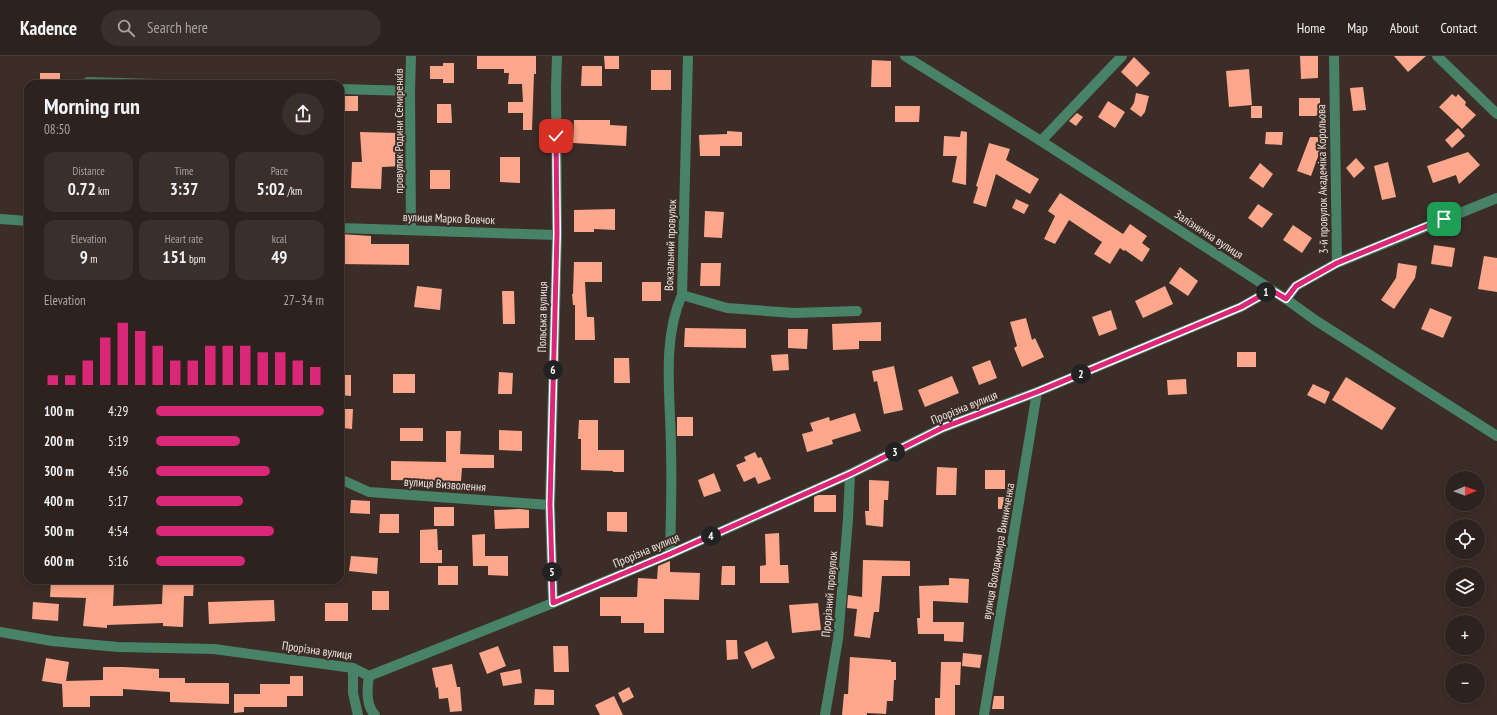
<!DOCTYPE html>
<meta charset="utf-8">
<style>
:root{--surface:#2e221e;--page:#3a2f2b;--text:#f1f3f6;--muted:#a7a4a4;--line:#493f3c;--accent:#db2777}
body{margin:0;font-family:"PT Sans Narrow",sans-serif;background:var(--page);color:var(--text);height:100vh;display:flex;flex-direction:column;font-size:15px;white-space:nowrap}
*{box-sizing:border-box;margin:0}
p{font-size:13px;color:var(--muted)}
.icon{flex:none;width:22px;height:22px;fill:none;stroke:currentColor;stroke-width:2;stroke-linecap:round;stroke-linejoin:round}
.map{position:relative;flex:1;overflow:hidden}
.sheet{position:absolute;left:24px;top:24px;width:320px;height:504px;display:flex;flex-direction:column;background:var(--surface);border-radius:12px;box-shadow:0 2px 10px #0003,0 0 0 1px var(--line)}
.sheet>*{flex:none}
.needle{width:26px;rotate:89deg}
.tools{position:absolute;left:1445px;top:415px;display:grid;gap:8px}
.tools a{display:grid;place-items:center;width:40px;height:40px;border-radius:50%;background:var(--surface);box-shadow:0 2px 10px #0003,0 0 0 1px var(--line);font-size:20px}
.pin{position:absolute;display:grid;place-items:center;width:34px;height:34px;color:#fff;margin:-17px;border-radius:8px;box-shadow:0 2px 6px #0006}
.km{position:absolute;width:20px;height:20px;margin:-10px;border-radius:50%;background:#222;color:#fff;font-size:11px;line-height:20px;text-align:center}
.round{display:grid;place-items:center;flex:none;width:42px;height:42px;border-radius:21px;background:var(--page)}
.head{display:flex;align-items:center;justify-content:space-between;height:68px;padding:0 20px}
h1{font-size:22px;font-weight:800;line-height:30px}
.figures{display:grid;grid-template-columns:repeat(3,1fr);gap:6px;height:68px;padding:4px 20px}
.figures div{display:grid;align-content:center;border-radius:10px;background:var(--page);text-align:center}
.figures b{font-size:17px;font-weight:800}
.figures small{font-size:11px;font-weight:400}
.figures p{font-size:11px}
.chart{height:112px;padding:8px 20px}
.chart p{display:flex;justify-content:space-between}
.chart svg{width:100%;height:72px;margin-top:4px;stroke:var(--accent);stroke-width:6}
ul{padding:0 20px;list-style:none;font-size:13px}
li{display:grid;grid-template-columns:64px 48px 1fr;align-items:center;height:30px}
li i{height:10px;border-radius:5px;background:var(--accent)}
header{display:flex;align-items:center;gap:24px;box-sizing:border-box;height:56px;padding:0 20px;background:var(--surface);border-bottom:1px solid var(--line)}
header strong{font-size:19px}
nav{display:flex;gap:22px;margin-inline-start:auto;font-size:14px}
.search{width:280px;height:36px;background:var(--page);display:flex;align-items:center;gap:10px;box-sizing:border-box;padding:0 14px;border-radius:22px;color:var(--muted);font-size:15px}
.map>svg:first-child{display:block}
</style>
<header>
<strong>Kadence</strong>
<div class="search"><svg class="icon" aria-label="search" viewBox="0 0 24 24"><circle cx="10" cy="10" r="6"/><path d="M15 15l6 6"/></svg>Search here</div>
<nav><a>Home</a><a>Map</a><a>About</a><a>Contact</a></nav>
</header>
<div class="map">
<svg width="1497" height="659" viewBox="0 0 1497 659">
<rect width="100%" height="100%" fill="#3d2d28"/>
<g fill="#fca78b">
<polygon points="477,0 536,0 536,18 534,18 532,74 523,74 523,57 508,57 508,46 523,46 522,28 508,28 509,17 504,17 504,13 477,13"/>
<polygon points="604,0 619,0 619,13 605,13"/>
<polygon points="1300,0 1318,0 1318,22 1301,23"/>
<polygon points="1394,0 1426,0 1408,16"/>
<polygon points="1134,1 1150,17 1137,31 1121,16"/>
<polygon points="872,4 891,5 891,31 871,31"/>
<polygon points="443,7 454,7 454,27 443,27 443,23 430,23 430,10 443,10"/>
<polygon points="582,10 602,10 602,30 581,30"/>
<polygon points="1249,13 1252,49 1229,51 1226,15"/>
<rect x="651" y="14" width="20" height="20"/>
<rect x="40" y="17" width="20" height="11"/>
<polygon points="1363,31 1366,54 1353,55 1350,32"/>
<polygon points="1136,37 1149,40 1145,56 1141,61 1130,53 1134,47"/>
<polygon points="1452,38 1456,41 1458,38 1466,46 1465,49 1476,59 1462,73 1439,51"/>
<rect x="340" y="40" width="18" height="15"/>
<polygon points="1299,42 1320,42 1320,55 1316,60 1299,60"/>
<polygon points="1108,45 1125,56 1115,72 1098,61"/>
<polygon points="437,48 451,48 452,67 437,67"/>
<polygon points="895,50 920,50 919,66 895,66"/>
<rect x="1251" y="50" width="11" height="12"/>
<polygon points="1077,57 1083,61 1076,70 1069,65"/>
<polygon points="574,64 610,64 610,69 627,70 626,90 573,87"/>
<polygon points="1458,72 1465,80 1452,92 1445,84"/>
<polygon points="727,75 742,76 742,90 720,90 720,100 700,100 699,79 727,78"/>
<polygon points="961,75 967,76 966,129 952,126 957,100 943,100 944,80 960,81"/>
<polygon points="360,76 399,77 398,95 404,95 404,110 382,111 381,133 351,132 352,106 362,106"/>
<polygon points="1266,76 1283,76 1282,89 1265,88"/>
<polygon points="1310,81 1321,81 1321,98 1319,98 1311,120 1297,115"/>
<polygon points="989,87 1010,93 1006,104 1039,123 1030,138 996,118 986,151 973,147 978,131 976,130"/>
<polygon points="1468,96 1480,109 1459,128 1456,119 1433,127 1427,110"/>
<polygon points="500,101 520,101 520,127 500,126"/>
<polygon points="1356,102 1365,112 1354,122 1346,112"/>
<polygon points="1388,106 1396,141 1382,144 1374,110"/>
<polygon points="1260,107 1273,118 1263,132 1249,122"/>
<rect x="430" y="114" width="20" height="19"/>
<polygon points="1060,137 1123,178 1130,168 1147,180 1142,187 1150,193 1142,206 1125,194 1124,195 1120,192 1110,208 1094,198 1102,186 1069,164 1055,188 1044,183 1055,160 1048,155"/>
<polygon points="1016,143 1029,149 1024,158 1012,152"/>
<polygon points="1258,148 1273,158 1262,172 1248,162"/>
<polygon points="615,153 615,174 594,173 594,176 574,176 574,154"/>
<polygon points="705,155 724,156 722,182 704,181"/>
<polygon points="1293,169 1312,182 1302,197 1283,184"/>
<polygon points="340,178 371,180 371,188 409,188 409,209 340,208"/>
<polygon points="1434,189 1455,192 1452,211 1431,208"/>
<polygon points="1484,200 1497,202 1497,236 1478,233"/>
<polygon points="574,206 602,206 602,226 585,226 587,261 594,261 595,284 575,284 575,249 573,249 572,238 573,238"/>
<polygon points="701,207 721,207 720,230 700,230"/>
<polygon points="1398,207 1417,210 1415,222 1394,253 1381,244 1396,222"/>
<polygon points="1180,211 1198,225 1188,240 1169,227"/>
<rect x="642" y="226" width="19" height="19"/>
<polygon points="417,230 442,233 440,254 414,251"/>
<polygon points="1165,230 1173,248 1143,262 1135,245"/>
<polygon points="502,235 514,235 515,268 503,268"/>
<polygon points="1430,252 1452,261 1443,282 1421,273"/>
<polygon points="1111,254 1117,273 1099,280 1092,261"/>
<polygon points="1026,262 1032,284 1035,282 1044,301 1022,311 1014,292 1017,290 1010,266"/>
<polygon points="881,266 881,285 859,285 859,293 833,294 832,268"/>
<polygon points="685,272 746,273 746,292 684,291"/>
<polygon points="788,273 808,273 807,293 788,292"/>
<rect x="1237" y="296" width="19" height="15"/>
<polygon points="788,298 789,314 773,315 771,299"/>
<polygon points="614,302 629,302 630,327 614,327"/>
<polygon points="990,304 997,322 979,329 972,311"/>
<polygon points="894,310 903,354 884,358 877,325 874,326 872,315"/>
<polygon points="499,316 513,317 512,338 498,338"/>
<rect x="393" y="318" width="22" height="19"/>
<polygon points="340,319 351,319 351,340 340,339"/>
<polygon points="952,320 959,337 925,351 918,334"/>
<polygon points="1346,321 1396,352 1382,374 1332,344"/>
<polygon points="1186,323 1187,338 1168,339 1167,324"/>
<polygon points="1313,328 1330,336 1325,348 1307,339"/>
<polygon points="343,353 353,353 352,373 342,372"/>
<polygon points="855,357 861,375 832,384 833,388 807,396 802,378 813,375 810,367 829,361 830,365"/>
<rect x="677" y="361" width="16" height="19"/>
<polygon points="579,364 598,364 598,394 624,394 624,416 613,416 613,415 581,414 581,383 578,383"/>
<rect x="400" y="372" width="23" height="13"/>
<polygon points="499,374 522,375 522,395 499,394"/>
<polygon points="446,375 461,375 460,398 494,399 494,412 462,412 461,425 391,424 391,405 446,406"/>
<polygon points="755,396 758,402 761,401 771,423 758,428 755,421 744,426 736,409 746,405 744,401"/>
<polygon points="937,411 957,412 956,439 936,439"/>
<rect x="985" y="414" width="20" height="19"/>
<polygon points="714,417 721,435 704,441 698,424"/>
<polygon points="869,424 889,425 888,444 884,444 883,471 866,469 865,455 869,455"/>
<polygon points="818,439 836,439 836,456 814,456 814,441"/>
<polygon points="998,441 1012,441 1011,453 998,453"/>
<polygon points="351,444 370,445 370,458 350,457"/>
<rect x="434" y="451" width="20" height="19"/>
<polygon points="520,453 529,454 529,472 495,473 494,454"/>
<polygon points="607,456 627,456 627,476 607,475"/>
<polygon points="380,458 399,458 399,477 379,477"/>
<polygon points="437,473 438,494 442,494 442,507 420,507 420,474"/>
<polygon points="779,477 780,509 788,509 789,527 760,527 760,510 766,509 765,478"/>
<polygon points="485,478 485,500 508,500 508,520 488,519 488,510 473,510 472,479"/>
<polygon points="351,500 378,502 377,518 349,515"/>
<polygon points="863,504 910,505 910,520 882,520 879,556 874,556 870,582 854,580 857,553 847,552 848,539 862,541"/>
<polygon points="670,505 670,516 700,517 699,544 664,543 664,577 644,577 644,567 621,567 621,560 600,560 600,541 637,541 638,522 657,523 658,510"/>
<rect x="438" y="510" width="20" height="19"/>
<polygon points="722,510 735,510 735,529 721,529"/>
<polygon points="949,522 969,523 968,547 933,545 933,566 964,566 963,586 944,585 944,578 918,578 917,562 920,562 919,530 949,529"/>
<polygon points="51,524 114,529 113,550 162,548 163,524 194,524 193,540 184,540 183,571 163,570 163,567 107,569 107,572 83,570 86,542 50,541"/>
<rect x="372" y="535" width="17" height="19"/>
<polygon points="274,544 275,565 209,568 208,546"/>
<polygon points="33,546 59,548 58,565 32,563"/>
<rect x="325" y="547" width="23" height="18"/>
<polygon points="818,547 821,574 792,577 789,549"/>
<polygon points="726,584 737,584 738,603 727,604"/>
<polygon points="767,585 775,602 752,613 744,596"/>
<polygon points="498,590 506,610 487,618 479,597"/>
<polygon points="553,590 568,590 569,616 554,616"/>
<polygon points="963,597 982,599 980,612 962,610"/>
<polygon points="850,601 891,604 891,606 896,606 896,624 894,624 893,645 887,645 886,658 867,657 867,659 842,659 844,638 848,638"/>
<polygon points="46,602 69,606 66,625 103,624 103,611 123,611 159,613 159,622 185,622 185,627 229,627 229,648 170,646 170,636 123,633 123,640 90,640 90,651 63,651 62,628 42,625"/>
<polygon points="941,606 961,606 960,629 955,629 955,659 935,659 935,642 940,642"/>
<polygon points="452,608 457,631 460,631 462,655 450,656 448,642 439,643 438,631 436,632 432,612"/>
<polygon points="520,613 522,627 503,630 500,617"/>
<polygon points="290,620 303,620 303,640 287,640 287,651 244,651 244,656 234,657 234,638 260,638 260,628 290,628"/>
<polygon points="629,631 634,641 623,647 618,637"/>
<polygon points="535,633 554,634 554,649 534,649"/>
<polygon points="614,640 623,659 600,659 595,649"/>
<polygon points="994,640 1004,640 1004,653 992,653"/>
</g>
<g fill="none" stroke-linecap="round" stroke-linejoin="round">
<g stroke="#488367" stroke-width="10">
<polyline points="905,0 1041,85 1286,243 1315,264 1497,380"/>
<polyline points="1437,0 1497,58"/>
<polyline points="88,26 155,28"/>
<polyline points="340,33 410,35"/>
<polyline points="1041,85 1122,0"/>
<polyline points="0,163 28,165"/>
<polyline points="340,172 557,179"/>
<polyline points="411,174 410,35 411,0"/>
<polyline points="1337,207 1497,142"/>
<polyline points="682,239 727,252 793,257 857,255"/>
<polyline points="1286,243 1296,230 1337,207 1334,0"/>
<polyline points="340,423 369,436 550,449"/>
<path d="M 670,498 C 671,463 672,428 671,394 C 671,344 661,285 682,239 L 688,0"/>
<polyline points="553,547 550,449 557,179 556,31 557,0"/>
<polyline points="0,576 52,585 118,591 214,593 353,612 369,620 553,547 670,498 850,418 942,372 1037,336 1241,251 1271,234"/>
<polyline points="353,612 353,637 358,659"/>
<path d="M 369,620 C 367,632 366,650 375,659"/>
<polyline points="825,659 838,583 848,463 850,418"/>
<polyline points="984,659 1037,336"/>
</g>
</g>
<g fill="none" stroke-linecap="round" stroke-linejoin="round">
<g stroke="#fff" stroke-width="8">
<polyline id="route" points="556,80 557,178 550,449 553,547 670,498 850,418 942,372 1037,336 1241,251 1271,234 1286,243 1296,230 1337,207 1444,163"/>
</g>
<use href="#route" stroke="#db2777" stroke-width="5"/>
</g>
<g text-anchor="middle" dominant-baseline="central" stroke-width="4" stroke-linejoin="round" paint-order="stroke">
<g font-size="12" fill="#eee3e0" stroke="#3d2d28">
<text transform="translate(398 75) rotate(-90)">провулок Родини Семиренків</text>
<text transform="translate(1322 123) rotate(-91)">3-й провулок Академіка Корольова</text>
<text transform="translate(449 162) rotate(2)">вулиця Марко Вовчок</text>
<text transform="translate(1209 178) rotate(33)">Залізнична вулиця</text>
<text transform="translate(670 189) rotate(-88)">Вокзальний провулок</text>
<text transform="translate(542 261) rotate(-89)">Польська вулиця</text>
<text transform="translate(964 351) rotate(-22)">Прорізна вулиця</text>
<text transform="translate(445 428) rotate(4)">вулиця Визволення</text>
<text transform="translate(646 494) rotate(-23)">Прорізна вулиця</text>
<text transform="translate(998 495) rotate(-80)">вулиця Володимира Винниченка</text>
<text transform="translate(829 538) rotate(-85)">Прорізний провулок</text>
<text transform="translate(317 594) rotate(8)">Прорізна вулиця</text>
</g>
</g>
</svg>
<div class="tools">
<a><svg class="needle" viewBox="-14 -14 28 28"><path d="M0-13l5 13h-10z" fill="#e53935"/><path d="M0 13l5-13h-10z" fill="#a7a4a4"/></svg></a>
<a><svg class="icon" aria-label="locate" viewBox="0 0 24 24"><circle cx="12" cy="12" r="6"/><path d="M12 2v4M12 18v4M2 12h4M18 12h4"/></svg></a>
<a><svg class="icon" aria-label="layers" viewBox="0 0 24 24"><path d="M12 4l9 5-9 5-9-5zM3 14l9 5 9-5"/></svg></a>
<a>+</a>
<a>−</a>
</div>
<div class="pin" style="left:1444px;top:163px;background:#1e9e55"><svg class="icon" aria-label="arrive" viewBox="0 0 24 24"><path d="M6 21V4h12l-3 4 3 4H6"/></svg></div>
<div class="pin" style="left:556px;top:80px;background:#d93025"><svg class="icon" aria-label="check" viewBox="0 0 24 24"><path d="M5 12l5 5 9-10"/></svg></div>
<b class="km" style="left:1266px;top:236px">1</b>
<b class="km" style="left:1081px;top:318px">2</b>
<b class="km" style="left:895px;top:396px">3</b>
<b class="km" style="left:711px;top:480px">4</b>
<b class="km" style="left:552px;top:516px">5</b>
<b class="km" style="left:553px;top:314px">6</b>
<section class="sheet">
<div class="head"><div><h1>Morning run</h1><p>08:50</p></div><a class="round"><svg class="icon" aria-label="share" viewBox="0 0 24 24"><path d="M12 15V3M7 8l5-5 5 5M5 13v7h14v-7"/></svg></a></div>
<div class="figures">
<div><p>Distance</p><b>0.72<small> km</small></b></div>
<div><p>Time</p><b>3:37</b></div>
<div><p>Pace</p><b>5:02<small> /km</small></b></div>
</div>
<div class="figures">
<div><p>Elevation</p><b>9<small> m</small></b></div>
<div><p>Heart rate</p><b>151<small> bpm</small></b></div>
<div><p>kcal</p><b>49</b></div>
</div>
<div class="chart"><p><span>Elevation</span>27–34 m</p>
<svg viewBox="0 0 160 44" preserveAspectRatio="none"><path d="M5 44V38M15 44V38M25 44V29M35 44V15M45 44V6M55 44V11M65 44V20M75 44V29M85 44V29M95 44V20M105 44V20M115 44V20M125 44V24M135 44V24M145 44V29M155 44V33"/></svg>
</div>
<ul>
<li><b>100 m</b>4:29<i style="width:100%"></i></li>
<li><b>200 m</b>5:19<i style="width:50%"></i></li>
<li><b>300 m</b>4:56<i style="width:68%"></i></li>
<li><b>400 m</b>5:17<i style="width:52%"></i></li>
<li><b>500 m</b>4:54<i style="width:70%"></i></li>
<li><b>600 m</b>5:16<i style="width:53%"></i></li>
</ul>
</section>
</div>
